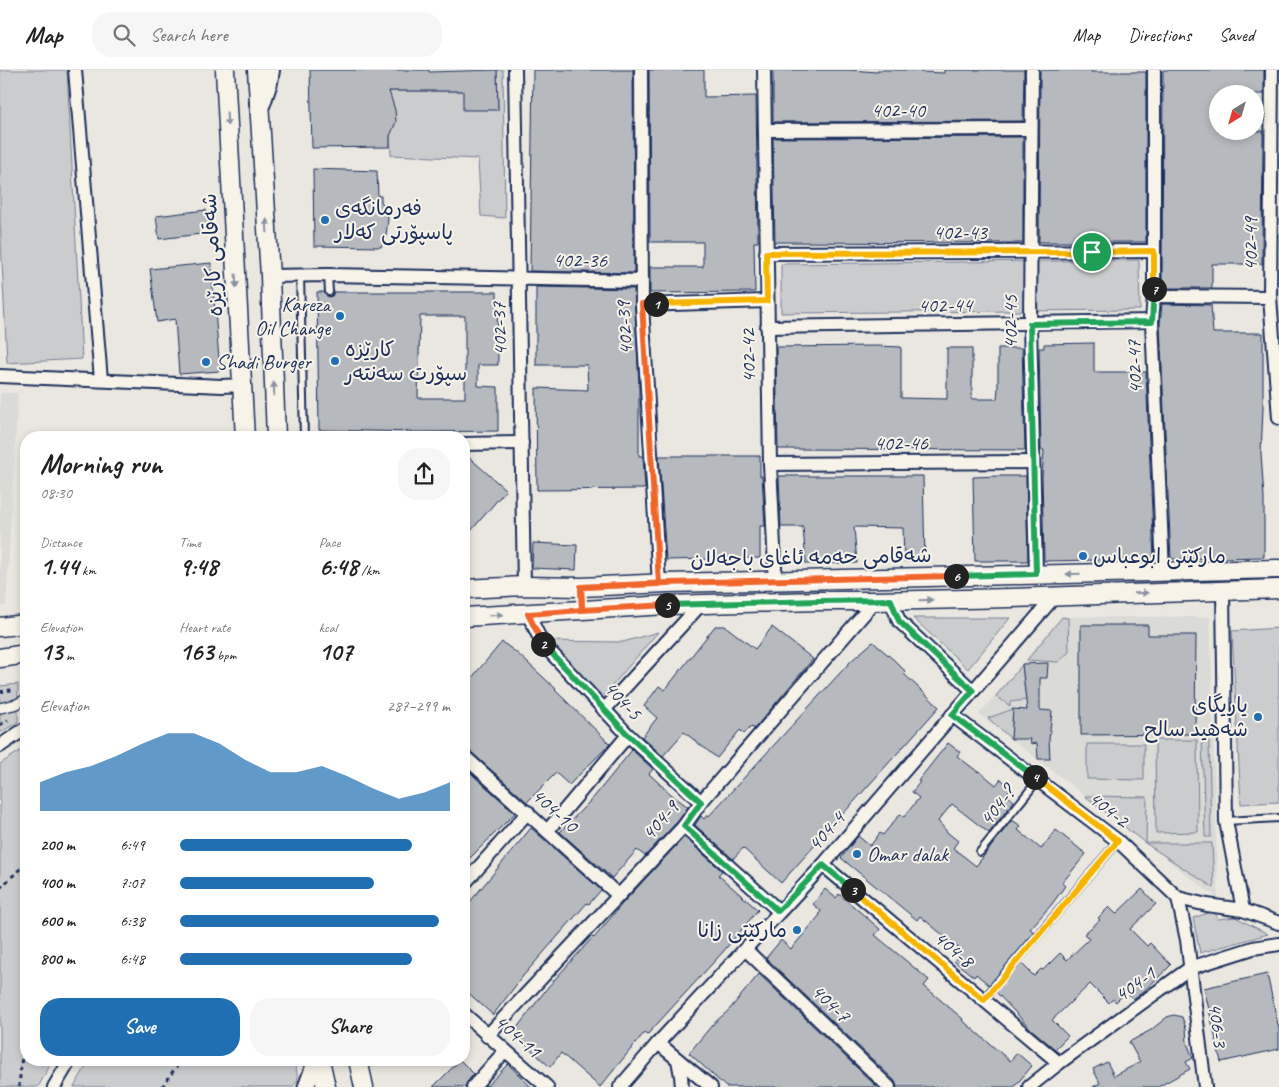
<!DOCTYPE html>
<meta charset="utf-8">
<style>
:root{--surface:#fff;--page:#f6f6f6;--text:#222;--muted:#767676;--line:#e0e0e0;--accent:#1f6fb2}
body{margin:0;font-family:Caveat,"Playpen Sans Arabic",sans-serif;background:var(--page);color:var(--text);height:100vh;display:flex;flex-direction:column;font-size:19px;white-space:nowrap}
*{box-sizing:border-box;margin:0}
p{font-size:16px;color:var(--muted)}
.icon{flex:none;width:28px;height:28px;fill:none;stroke:currentColor;stroke-width:2;stroke-linecap:round;stroke-linejoin:round}
.map{position:relative;flex:1;overflow:hidden}
.details{position:absolute;left:20px;top:361px;width:450px;height:635px;display:flex;flex-direction:column;background:var(--surface);border-radius:20px;box-shadow:0 2px 8px #0003}
.details>*{flex:none}
.needle{width:32px;rotate:217deg}
.tools{position:absolute;left:1209px;top:15px;display:grid;gap:10px}
.tools a{display:grid;place-items:center;width:55px;height:55px;border-radius:50%;background:var(--surface);box-shadow:0 2px 8px #0003;font-size:25px}
.pin{position:absolute;display:grid;place-items:center;width:42px;height:42px;color:#fff;margin:-21px;border:2px solid #fff;border-radius:50%;box-shadow:0 1px 5px #0007}
.km{position:absolute;width:25px;height:25px;margin:-12px;border-radius:50%;background:#222;color:#fff;font-size:14px;line-height:25px;text-align:center}
.round{display:grid;place-items:center;flex:none;width:52px;height:52px;border-radius:20px;background:var(--page)}
.summary{display:flex;align-items:center;justify-content:space-between;height:85px;padding:0 20px}
h1{font-size:28px;font-weight:800;line-height:38px}
.metrics{display:grid;grid-template-columns:repeat(3,1fr);gap:8px;height:85px;padding:5px 20px}
.metrics div{display:grid;align-content:center}
.metrics b{font-size:25px;font-weight:800}
.metrics small{font-size:14px;font-weight:400}
.metrics p{font-size:14px}
.chart{height:140px;padding:10px 20px}
.chart p{display:flex;justify-content:space-between}
.chart svg{width:100%;height:90px;margin-top:5px;fill:var(--accent);opacity:.7}
.button{display:flex;gap:10px;margin-top:auto;padding:10px 20px}
.button a{flex:1;height:58px;border-radius:20px;background:var(--accent);color:#fff;font-size:20px;font-weight:800;line-height:58px;text-align:center}
.button a+a{background:var(--page);color:var(--text)}
ul{padding:0 20px;list-style:none;font-size:16px}
li{display:grid;grid-template-columns:80px 60px 1fr;align-items:center;height:38px}
li i{height:12px;border-radius:6px;background:var(--accent)}
header{display:flex;align-items:center;gap:30px;box-sizing:border-box;height:70px;padding:0 25px;background:var(--surface);border-bottom:1px solid var(--line)}
header strong{font-size:24px}
nav{display:flex;gap:28px;margin-inline-start:auto;font-size:18px}
.search{width:350px;height:45px;background:var(--page);display:flex;align-items:center;gap:12px;box-sizing:border-box;padding:0 18px;border-radius:20px;color:var(--muted);font-size:19px}
.map>svg:first-child{display:block}
</style>
<header>
<strong>Map</strong>
<div class="search"><svg class="icon" aria-label="search" viewBox="0 0 24 24"><circle cx="10" cy="10" r="6"/><path d="M15 15l6 6"/></svg>Search here</div>
<nav><a>Map</a><a>Directions</a><a>Saved</a></nav>
</header>
<div class="map">
<svg width="1279" height="1017" viewBox="0 0 1279 1017">
<rect width="100%" height="100%" fill="#eae7e0"/>
<filter id="ink" filterUnits="userSpaceOnUse"><feTurbulence type="fractalNoise" baseFrequency=".02" numOctaves="2"/><feDisplacementMap in="SourceGraphic" scale="10" xChannelSelector="R" yChannelSelector="G"/><feConvolveMatrix kernelMatrix="1 2 1 2 8 2 1 2 1" color-interpolation-filters="sRGB"/></filter>
<g filter="url(#ink)">
<g fill="#dadad6">
<polygon points="0,323 18,323 6,536 0,537"/>
<polygon points="1062,547 1210,547 1218,829 979,644"/>
</g>
<g fill="#cbcccd" stroke="#737e96">
<polygon points="0,0 67,0 82,289 7,293 0,150"/>
<polygon points="497,0 503,0 505,148 481,146 478,89 391,85 390,66 357,21 463,21 498,39"/>
<polygon points="1139,190 1140,240 781,243 781,194"/>
<polygon points="1062,547 1068,548 1069,582 1058,592 1027,590"/>
<polygon points="913,548 1010,548 968,599"/>
<polygon points="1279,558 1279,732 1241,734 1232,561"/>
<polygon points="658,562 600,630 538,571 623,572"/>
<polygon points="1022,595 1026,630 1010,632 1010,636 996,626"/>
<polygon points="18,614 18,652 0,663 0,616"/>
<polygon points="1013,639 1011,669 988,648"/>
<polygon points="1155,670 1197,670 1198,762 1156,763"/>
<polygon points="1202,670 1209,671 1211,767 1205,767"/>
<polygon points="1087,674 1144,674 1144,710 1087,709"/>
<polygon points="23,679 26,681 26,990 53,990 38,1017 0,1017 0,694"/>
<polygon points="1085,726 1147,727 1146,773 1212,773 1214,818 1145,773"/>
<polygon points="1214,841 1218,849 1235,847 1268,864 1200,883 1193,848"/>
<polygon points="90,990 295,990 298,1011 292,1017 74,1017"/>
</g>
<g fill="#b6babf" stroke="#1b2f5e" fill-rule="evenodd">
<polygon points="310,0 429,0 429,2 497,0 498,40 463,40 463,21 389,21 395,40 396,52 390,66 390,77 312,78"/>
<polygon points="533,0 633,0 634,203 530,201"/>
<polygon points="649,0 704,0 704,27 756,26 758,172 754,172 755,222 650,223 650,197 703,197 703,172 650,172"/>
<polygon points="773,0 850,0 877,2 877,0 920,0 920,2 944,3 944,0 1024,0 1023,51 773,52"/>
<polygon points="1040,0 1091,0 1091,2 1146,2 1146,172 1039,172"/>
<polygon points="1163,0 1264,0 1264,24 1218,24 1218,61 1263,61 1262,194 1212,194 1212,218 1162,218"/>
<polygon points="1023,67 1023,173 775,172 773,68"/>
<polygon points="313,99 377,101 378,126 381,126 381,131 387,143 388,149 386,166 381,177 314,176"/>
<polygon points="206,140 209,163 159,169 156,146"/>
<polygon points="211,193 220,301 179,304 175,249 157,252 150,199"/>
<polygon points="536,217 634,219 639,315 639,386 643,386 645,419 537,420 536,318 588,320 587,295 536,295"/>
<path d="M 317,222 L 324,222 L 329,227 L 332,226 L 334,222 L 497,222 L 498,295 L 478,295 L 478,316 L 498,317 L 498,361 L 418,362 L 319,360 ZM 420,246 L 465,246 L 465,328 L 418,328 Z"/>
<polygon points="1162,234 1211,235 1213,263 1263,263 1263,339 1261,383 1264,428 1264,487 1171,489 1160,254"/>
<polygon points="1094,273 1094,302 1146,302 1154,489 1044,491 1042,406 1044,380 1041,380 1039,278 1044,278 1044,274"/>
<polygon points="878,276 901,277 901,328 947,329 947,278 972,278 972,329 997,329 998,318 998,278 1022,278 1025,380 778,379 776,277"/>
<polygon points="464,383 506,420 464,469"/>
<polygon points="659,386 760,386 760,406 762,406 765,456 760,456 760,488 666,490"/>
<polygon points="779,406 923,406 925,491 904,491 903,458 854,457 857,493 806,494 803,457 781,457"/>
<polygon points="999,406 1026,406 1028,491 975,491 973,407"/>
<polygon points="533,473 577,475 576,500 532,498"/>
<polygon points="1081,555 1148,555 1148,565 1196,565 1195,664 1081,665"/>
<polygon points="715,556 725,556 755,579 772,557 813,589 754,659 751,656 744,664 740,660 717,688 684,662 663,686 642,667 657,648 644,636 659,616 665,620"/>
<polygon points="502,572 517,583 556,619 555,620 610,674 569,715 556,703 527,732 469,680 464,678 464,617"/>
<polygon points="873,572 894,590 905,601 903,603 939,637 781,813 743,778 733,789 695,755 701,746 704,749 707,745 708,747 851,591"/>
<polygon points="1048,593 1047,608 1040,608 1040,640 1052,641 1049,670 1050,689 1038,689 1037,673 1031,674 1030,669 1011,669 1013,639 1027,640 1022,594"/>
<polygon points="948,673 960,682 957,686 978,702 979,701 996,715 1001,709 1011,718 1006,724 1014,731 989,763 952,734 938,751 948,763 958,771 953,778 976,796 1012,750 1021,756 1018,760 1041,779 1056,760 1086,784 1062,813 1065,816 1052,834 1030,859 1034,862 989,915 976,904 974,907 954,891 962,881 920,846 917,850 841,788 858,766 870,776 880,763 883,765 900,744 904,747 919,728 912,722 920,712 918,711"/>
<polygon points="632,680 653,699 649,704 671,724 688,737 678,751 645,786 637,780 612,808 560,762 594,727"/>
<polygon points="464,697 515,743 464,794"/>
<polygon points="531,758 601,820 589,834 587,833 523,906 493,945 464,919 464,839"/>
<polygon points="684,767 722,801 718,805 758,840 722,883 647,965 644,963 600,1017 561,983 550,997 513,963 548,917 593,867 594,868 622,834"/>
<polygon points="825,819 836,828 839,824 880,859 875,865 929,910 924,916 963,949 962,950 1010,991 1017,983 1032,996 1014,1017 897,1017 895,1011 766,888 781,870 791,879 820,845 819,844 821,841 813,834"/>
<polygon points="1142,819 1156,834 1130,859 1147,876 1150,873 1171,895 1143,922 1133,929 1126,922 1116,932 1113,929 1109,933 1090,914 1052,950 1068,966 1055,979 1031,959 996,922 1021,893 1034,906 1041,899 1043,900 1060,883 1067,890 1089,869 1084,864 1100,850 1098,848 1109,837 1116,844"/>
<polygon points="759,904 877,1017 726,1017 689,983 713,954 729,940"/>
<polygon points="1267,904 1279,959 1279,979 1221,992 1204,918"/>
<polygon points="1174,945 1182,947 1186,958 1187,973 1193,988 1186,992 1190,999 1158,1017 1093,1017 1100,1013 1093,999 1107,992 1114,1006 1140,992 1129,972 1151,960 1167,947"/>
<polygon points="460,990 474,1004 467,1012 465,1017 433,1017"/>
<polygon points="508,994 531,1017 484,1017 486,1015 487,1016"/>
</g>
<g fill="none" stroke-linecap="round" stroke-linejoin="round">
<g stroke="#1b2f5e" stroke-width="10">
<g id="service">
<polyline points="300,205 304,368"/>
<polyline points="328,205 329,222"/>
<polyline points="1226,751 1279,748"/>
<polyline points="980,782 1038,710"/>
<polyline points="983,930 1118,771"/>
</g>
</g>
<g stroke="#1b2f5e" stroke-width="12">
<polyline id="pedestrian" points="0,638 17,634 26,629"/>
</g>
<g stroke="#1b2f5e" stroke-width="16">
<g id="minor">
<polyline points="75,0 101,310"/>
<polyline points="515,0 524,516"/>
<polyline points="641,0 642,235 659,514"/>
<polyline points="764,0 770,394 775,497 773,512"/>
<polyline points="1032,0 1030,254 1036,504"/>
<polyline points="1154,0 1154,226 1152,251 1163,501"/>
<polyline points="1272,0 1270,227 1279,348"/>
<polyline points="765,60 1031,59"/>
<polyline points="766,183 1153,181"/>
<polyline points="270,206 328,205 642,211"/>
<polyline points="1154,226 1270,227"/>
<polyline points="642,235 767,231"/>
<polyline points="767,257 1152,251"/>
<polyline points="0,306 222,316 242,315"/>
<polyline points="464,374 522,373"/>
<polyline points="770,394 1032,392"/>
<polyline points="1223,521 1226,751 1243,840"/>
<polyline points="891,531 899,551 973,621"/>
<polyline points="528,544 542,573 628,665 701,732"/>
<polyline points="604,640 701,534"/>
<polyline points="952,645 1118,771 1178,828 1187,870 1205,1017"/>
<polyline points="0,676 26,658"/>
<polyline points="464,686 618,825"/>
<polyline points="684,756 779,841"/>
<polyline points="548,760 628,665"/>
<polyline points="823,795 1059,993"/>
<polyline points="464,814 528,742"/>
<polyline points="1178,828 1207,835 1243,840 1279,853"/>
<polyline points="745,879 889,1017"/>
<polyline points="464,944 547,1017"/>
<polyline points="487,966 684,756 701,732 875,531"/>
<polyline points="658,973 711,1017"/>
<polyline points="678,990 681,1006 682,1017"/>
<polyline points="54,1017 70,990"/>
<polyline points="473,1017 505,981"/>
<polyline points="620,1017 658,973 823,795 1055,526"/>
<polyline points="1029,1017 1059,993 1190,898 1253,878 1279,874"/>
</g>
</g>
<g stroke="#1b2f5e" stroke-width="19">
<polyline id="tertiary" points="306,1017 316,990"/>
</g>
<g stroke="#1b2f5e" stroke-width="21">
<g id="secondary">
<polyline points="225,0 245,368"/>
<polyline points="257,0 270,206 276,368"/>
<polyline points="464,519 524,516 581,517 667,513 1279,499"/>
<polyline points="464,547 667,535 818,531 875,531 1011,528 1279,519"/>
<polyline points="0,557 26,554"/>
<polyline points="0,588 26,584"/>
<polyline points="320,990 326,1017"/>
<polyline points="358,990 364,1017"/>
</g>
</g>
<g stroke="#1b2f5e" stroke-width="24">
<polyline id="primary" points="260,33 267,12 269,0"/>
</g>
<g stroke="#1b2f5e" stroke-width="3" stroke-dasharray="4 4" stroke-linecap="butt">
<polyline points="0,622 10,620 10,624"/>
<polyline points="0,655 8,650"/>
<polyline points="0,818 20,799 26,797"/>
<polyline points="19,1017 23,974 26,969"/>
<polyline points="162,1017 181,990"/>
</g>
<use href="#service" stroke="#f7f3e8" stroke-width="6"/>
<use href="#pedestrian" stroke="#f7f3e8" stroke-width="9"/>
<use href="#minor" stroke="#f7f3e8" stroke-width="12"/>
<use href="#tertiary" stroke="#f7f3e8" stroke-width="15"/>
<use href="#secondary" stroke="#f7f3e8" stroke-width="18"/>
<use href="#primary" stroke="#f7f3e8" stroke-width="20"/>
</g>
<defs><path id="oneway-solid" d="M-6-.8H1V-3.2L6.5 0L1 3.2V.8H-6Z" transform="scale(1.25)"/></defs>
<g fill="#8991a3">
<use href="#oneway-solid" transform="translate(227 49) rotate(87)"/>
<use href="#oneway-solid" transform="translate(267 156) rotate(-93)"/>
<use href="#oneway-solid" transform="translate(236 211) rotate(87)"/>
<use href="#oneway-solid" transform="translate(274 319) rotate(-92)"/>
<use href="#oneway-solid" transform="translate(1073 504) rotate(179)"/>
<use href="#oneway-solid" transform="translate(1141 523) rotate(-2)"/>
<use href="#oneway-solid" transform="translate(926 530) rotate(-1)"/>
<use href="#oneway-solid" transform="translate(496 545) rotate(-3)"/>
</g>
</g>
<g fill="none" stroke-linecap="round" stroke-linejoin="round" filter="url(#ink)">
<g stroke="#fff" stroke-width="10">
<polyline id="split-1" points="656,234 767,231 766,183 1092,182"/>
</g>
<g stroke="#fff" stroke-width="10">
<polyline id="split-2" points="543,574 528,544 582,540 581,517 659,514 642,234 656,234"/>
</g>
<g stroke="#fff" stroke-width="10">
<polyline id="split-3" points="543,574 628,665 701,732 684,756 778,841 823,795 853,820"/>
</g>
<g stroke="#fff" stroke-width="10">
<polyline id="split-4" points="853,820 984,930 1118,771 1035,707"/>
</g>
<g stroke="#fff" stroke-width="10">
<polyline id="split-5" points="667,535 818,531 891,530 899,551 973,621 952,645 1035,707"/>
</g>
<g stroke="#fff" stroke-width="10">
<polyline id="split-6" points="667,535 582,540 581,517 667,513 956,506"/>
</g>
<g stroke="#fff" stroke-width="10">
<polyline id="split-7" points="956,506 1036,504 1030,254 1152,252 1154,219"/>
</g>
<g stroke="#fff" stroke-width="10">
<polyline id="split-8" points="1092,182 1154,181 1154,219"/>
</g>
<use href="#split-1" stroke="#f5b400" stroke-width="6"/>
<use href="#split-2" stroke="#f0652b" stroke-width="6"/>
<use href="#split-3" stroke="#22a559" stroke-width="6"/>
<use href="#split-4" stroke="#f5b400" stroke-width="6"/>
<use href="#split-5" stroke="#22a559" stroke-width="6"/>
<use href="#split-6" stroke="#f0652b" stroke-width="6"/>
<use href="#split-7" stroke="#22a559" stroke-width="6"/>
<use href="#split-8" stroke="#f5b400" stroke-width="6"/>
</g>
<g fill="#1f6fb2" stroke="#f7f3e8" stroke-width="2">
<circle cx="325" cy="150" r="5"/>
<circle cx="340" cy="246" r="5"/>
<circle cx="335" cy="291" r="5"/>
<circle cx="206" cy="292" r="5"/>
<circle cx="1083" cy="486" r="5"/>
<circle cx="1258" cy="647" r="5"/>
<circle cx="857" cy="784" r="5"/>
<circle cx="797" cy="860" r="5"/>
</g>
<g text-anchor="middle" dominant-baseline="central" stroke-width="4" stroke-linejoin="round" paint-order="stroke">
<g font-size="21" fill="#1b2f5e" stroke="#f7f3e8">
<text x="898" y="40">402-40</text>
<text x="960" y="162">402-43</text>
<text transform="translate(1250 174) rotate(-90)">402-49</text>
<text transform="translate(212 185) rotate(-93)">شەقامی کارێزە</text>
<text transform="translate(580 190) rotate(1)">402-36</text>
<text transform="translate(945 235) rotate(-1)">402-44</text>
<text transform="translate(1010 252) rotate(-90)">402-45</text>
<text transform="translate(624 258) rotate(-93)">402-39</text>
<text transform="translate(499 259) rotate(-92)">402-37</text>
<text transform="translate(748 286) rotate(-91)">402-42</text>
<text transform="translate(1134 297) rotate(-92)">402-47</text>
<text x="901" y="373">402-46</text>
<text transform="translate(811 487) rotate(-1)">شەقامی حەمە ئاغای باجەلان</text>
<text transform="translate(623 630) rotate(47)">404-5</text>
<text transform="translate(997 736) rotate(-51)">404-?</text>
<text transform="translate(1109 739) rotate(38)">404-2</text>
<text transform="translate(555 740) rotate(42)">404-10</text>
<text transform="translate(660 750) rotate(-49)">404-9</text>
<text transform="translate(826 761) rotate(-49)">404-4</text>
<text transform="translate(954 879) rotate(40)">404-8</text>
<text transform="translate(1135 914) rotate(-36)">404-1</text>
<text transform="translate(831 933) rotate(44)">404-7</text>
<text transform="translate(1218 955) rotate(83)">406-3</text>
<text transform="translate(518 966) rotate(41)">404-11</text>
</g>
<g font-size="21" fill="#1b2f5e" stroke="#f7f3e8" text-anchor="start">
<text x="335" y="138">فەرمانگەی<tspan x="335" dy="24">پاسپۆرتی کەلار</tspan></text>
<text x="330" y="234" text-anchor="end">Kareza<tspan x="330" dy="24">Oil Change</tspan></text>
<text x="345" y="279">کارێزە<tspan x="345" dy="24">سپۆرت سەنتەر</tspan></text>
<text x="216" y="292">Shadi Burger</text>
<text x="1093" y="486">مارکێتی ابوعباس</text>
<text x="1248" y="635" text-anchor="end">یاریگای<tspan x="1248" dy="24">شەهید سالح</tspan></text>
<text x="867" y="784">Omar dalak</text>
<text x="787" y="860" text-anchor="end">مارکێتی زانا</text>
</g>
</g>
</svg>
<div class="tools">
<a><svg class="needle" viewBox="-14 -14 28 28"><path d="M0-13l5 13h-10z" fill="#e53935"/><path d="M0 13l5-13h-10z" fill="#767676"/></svg></a>
</div>
<div class="pin" style="left:1092px;top:182px;background:#1e9e55"><svg class="icon" aria-label="arrive" viewBox="0 0 24 24"><path d="M6 21V4h12l-3 4 3 4H6"/></svg></div>
<b class="km" style="left:656px;top:234px">1</b>
<b class="km" style="left:543px;top:574px">2</b>
<b class="km" style="left:853px;top:820px">3</b>
<b class="km" style="left:1035px;top:707px">4</b>
<b class="km" style="left:667px;top:535px">5</b>
<b class="km" style="left:956px;top:506px">6</b>
<b class="km" style="left:1154px;top:219px">7</b>
<section class="details">
<div class="summary"><div><h1>Morning run</h1><p>08:30</p></div><a class="round"><svg class="icon" aria-label="share" viewBox="0 0 24 24"><path d="M12 15V3M7 8l5-5 5 5M5 13v7h14v-7"/></svg></a></div>
<div class="metrics">
<div><p>Distance</p><b>1.44<small> km</small></b></div>
<div><p>Time</p><b>9:48</b></div>
<div><p>Pace</p><b>6:48<small> /km</small></b></div>
</div>
<div class="metrics">
<div><p>Elevation</p><b>13<small> m</small></b></div>
<div><p>Heart rate</p><b>163<small> bpm</small></b></div>
<div><p>kcal</p><b>107</b></div>
</div>
<div class="chart"><p><span>Elevation</span>287–299 m</p>
<svg viewBox="0 0 160 44" preserveAspectRatio="none"><path d="M0 44V30L10 25L20 22L30 17L40 11L50 6L60 6L70 11L80 19L90 25L100 25L110 22L120 27L130 33L140 38L150 35L160 30V44z"/></svg>
</div>
<ul>
<li><b>200 m</b>6:49<i style="width:86%"></i></li>
<li><b>400 m</b>7:07<i style="width:72%"></i></li>
<li><b>600 m</b>6:38<i style="width:96%"></i></li>
<li><b>800 m</b>6:48<i style="width:86%"></i></li>
</ul>
<div class="button"><a>Save</a><a>Share</a></div>
</section>
</div>
